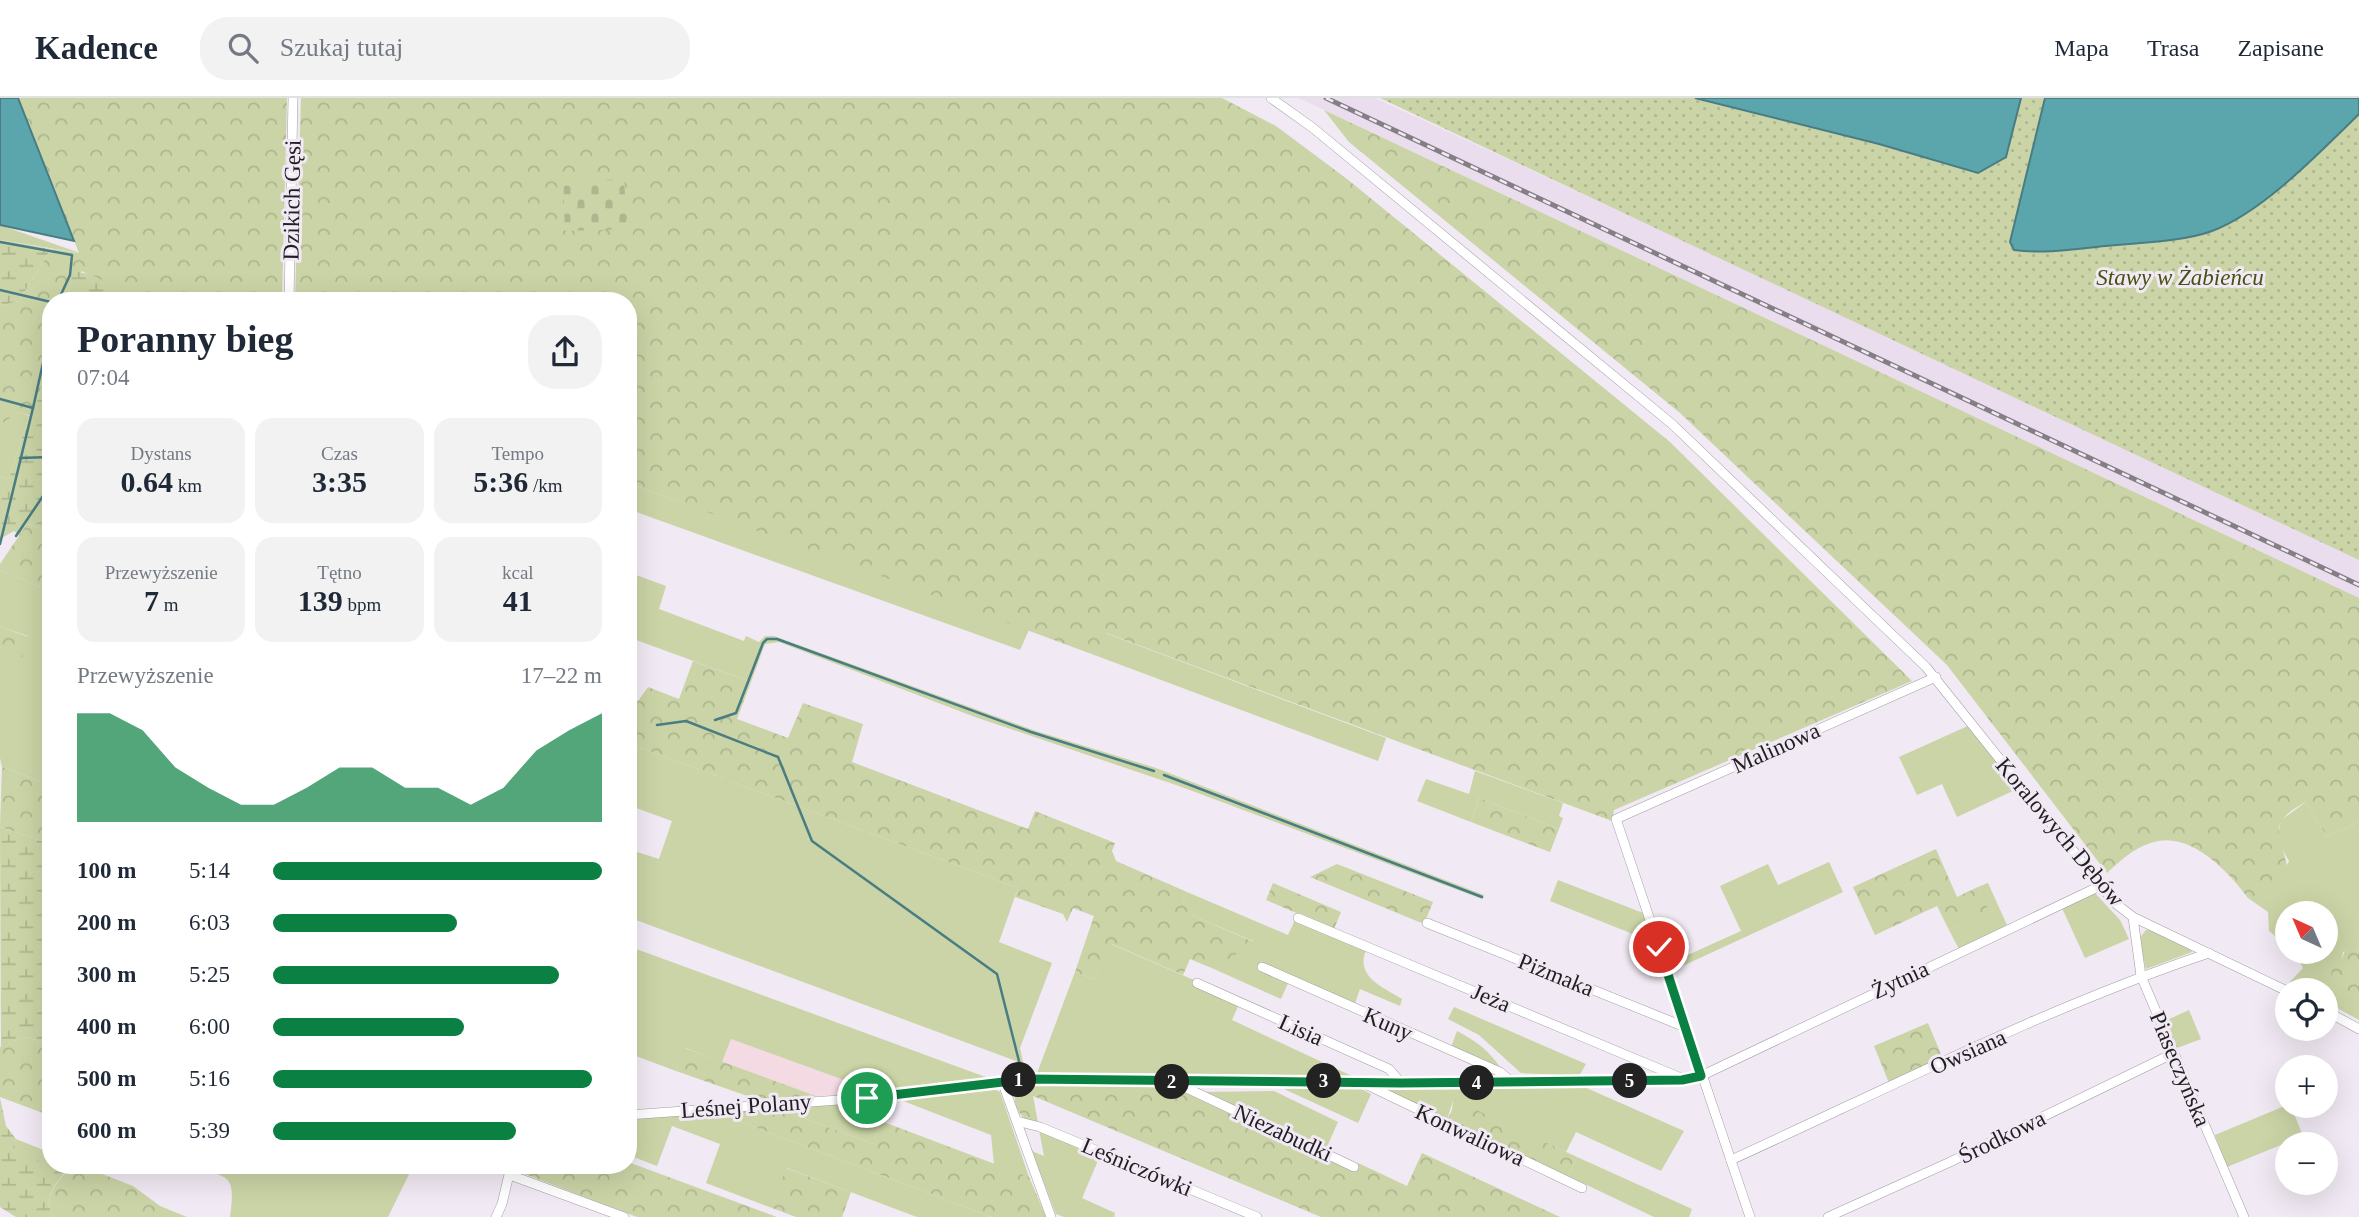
<!DOCTYPE html>
<html lang="pl">
<meta charset="utf-8">
<style>
:root{--surface:#fff;--page:#f2f2f3;--text:#1f2937;--muted:#747a83;--line:#e0e1e3;--accent:#0b8043}
body{margin:0;font-family:Georgia,serif;background:var(--page);color:var(--text);height:100vh;display:flex;flex-direction:column;font-size:26px;white-space:nowrap}
*{box-sizing:border-box;margin:0}
p{font-size:23px;color:var(--muted)}
.icon{flex:none;width:38px;height:38px;fill:none;stroke:currentColor;stroke-width:2;stroke-linecap:round;stroke-linejoin:round}
.map{position:relative;flex:1;overflow:hidden}
.details{position:absolute;left:42px;top:194px;width:595px;height:882px;display:flex;flex-direction:column;background:var(--surface);border-radius:28px;box-shadow:0 7px 28px #0002}
.details>*{flex:none}
.needle{width:46px;rotate:316deg}
.fabs{position:absolute;left:2275px;top:803px;display:grid;gap:14px}
.fabs a{display:grid;place-items:center;width:63px;height:63px;border-radius:50%;background:var(--surface);box-shadow:0 7px 28px #0002;font-size:35px}
.pin{position:absolute;display:grid;place-items:center;width:60px;height:60px;color:#fff;margin:-30px;border:4px solid #fff;border-radius:50%;box-shadow:0 2px 7px #0007}
.km{position:absolute;width:35px;height:35px;margin:-18px;border-radius:50%;background:#222;color:#fff;font-size:19px;line-height:35px;text-align:center}
.round{display:grid;place-items:center;flex:none;width:74px;height:74px;border-radius:28px;background:var(--page)}
.overview{display:flex;align-items:center;justify-content:space-between;height:119px;padding:0 35px}
h1{font-size:38px;font-weight:700;line-height:52px}
.metrics{display:grid;grid-template-columns:repeat(3,1fr);gap:10px;height:119px;padding:7px 35px}
.metrics div{display:grid;align-content:center;border-radius:18px;background:var(--page);text-align:center}
.metrics b{font-size:30px;font-weight:700}
.metrics small{font-size:19px;font-weight:400}
.metrics p{font-size:19px}
.chart{height:196px;padding:14px 35px}
.chart p{display:flex;justify-content:space-between}
.chart svg{width:100%;height:126px;margin-top:7px;fill:var(--accent);opacity:.7}
ul{padding:0 35px;list-style:none;font-size:23px}
li{display:grid;grid-template-columns:112px 84px 1fr;align-items:center;height:52px}
li i{height:18px;border-radius:9px;background:var(--accent)}
header{display:flex;align-items:center;gap:42px;box-sizing:border-box;height:98px;padding:0 35px;background:var(--surface);border-bottom:2px solid var(--line)}
header strong{font-size:33px}
nav{display:flex;gap:38px;margin-inline-start:auto;font-size:24px}
.search{width:490px;height:63px;background:var(--page);display:flex;align-items:center;gap:18px;box-sizing:border-box;padding:0 24px;border-radius:28px;color:var(--muted);font-size:26px}
.map>svg:first-child{display:block}
</style>
<header>
<strong>Kadence</strong>
<div class="search"><svg class="icon" aria-label="search" viewBox="0 0 24 24"><circle cx="10" cy="10" r="6"/><path d="M15 15l6 6"/></svg>Szukaj tutaj</div>
<nav><a>Mapa</a><a>Trasa</a><a>Zapisane</a></nav>
</header>
<div class="map">
<svg width="2359" height="1119" viewBox="0 0 2359 1119">
<defs>
<pattern id="forest-crowns" width="20" height="18" patternUnits="userSpaceOnUse" patternTransform="scale(1.75)"><rect width="20" height="18" fill="#cad4a6"/><path d="M2 6a3 3 0 1 1 6 0M12 15a3 3 0 1 1 6 0" fill="none" stroke="#adb68f"/></pattern>
<pattern id="wetland-marsh" width="20" height="14" patternUnits="userSpaceOnUse" patternTransform="scale(1.75)"><rect width="20" height="14" fill="#cad4a6"/><path d="M1 5h8M5 5V1M11 12h8M15 12V8" fill="none" stroke="#adb68f"/></pattern>
<pattern id="cemetery-stones" width="16" height="16" patternUnits="userSpaceOnUse" patternTransform="scale(1.75)"><rect width="16" height="16" fill="#cad4a6"/><path d="M2 7V4a2 2 0 0 1 4 0v3zM10 15v-3a2 2 0 0 1 4 0v3z" fill="#adb68f"/></pattern>
<pattern id="park-dots" width="8" height="8" patternUnits="userSpaceOnUse" patternTransform="scale(1.75)"><rect width="8" height="8" fill="#cad4a6"/><path d="M2 2h.1M6 6h.1" fill="none" stroke="#adb68f" stroke-width="1.8" stroke-linecap="round"/></pattern>
</defs>
<rect width="100%" height="100%" fill="#f1e9f3"/>
<polygon fill="#f4dae3" points="731,941 877,994 816,998 722,964"/>
<polygon fill="#eaddee" points="1299,0 1375,0 2359,455 2359,500"/>
<g fill="#cad4a6">
<polygon points="0,127 80,155 0,142"/>
<polygon points="19,314 29,318 9,381 0,378 0,327"/>
<polygon points="628,385 1029,532 1020,552 628,411"/>
<polygon points="0,473 51,493 51,687 2,669 0,660 0,549 22,558 28,538 0,529"/>
<polygon points="628,474 666,488 659,511 744,543 746,538 759,544 765,538 774,538 1033,632 1156,670 1484,797 1482,801 1179,688 975,619 779,544 765,546 751,584 628,539"/>
<polygon points="1105,535 1386,640 1378,663 1097,558"/>
<polygon points="1970,627 2017,691 1957,719 1942,686 1917,697 1899,659"/>
<polygon points="628,645 1018,790 999,844 1052,865 1020,950 1026,978 1020,978 1016,963 628,819 628,751 659,761 672,723 628,707"/>
<polygon points="1475,673 1563,705 1559,718 1563,720 1559,731 1479,700 1471,724 1417,703 1426,681 1469,696"/>
<polygon points="2306,704 2327,739 2359,724 2359,854 2356,850 2343,854 2342,861 2359,905 2359,922 2326,904 2326,892 2305,892 2290,884 2303,870 2294,854 2326,854 2326,816 2287,816 2287,848 2269,833 2268,814 2248,800 2270,800 2289,763 2277,742 2281,722"/>
<polygon points="1829,764 1843,794 1676,871 1672,859 1679,861 1741,833 1720,788 1768,766 1778,787"/>
<polygon points="1558,782 1643,815 1653,844 1550,803"/>
<polygon points="1988,785 2007,827 1959,851 1949,832 1988,813 1978,789"/>
<path d="M 1187,794 L 1288,837 L 1295,822 L 1366,852 C 1355,879 1383,889 1402,901 L 1400,908 L 1360,891 L 1354,908 L 1289,883 L 1281,901 L 1214,871 L 1253,843 L 1192,817 L 1182,806 Z"/>
<polygon points="2094,794 2120,822 2129,841 2085,860 2062,810"/>
<polygon points="2152,831 2191,852 2192,854 2146,871 2139,841 2146,832"/>
<polygon points="1111,846 1196,883 1239,906 1232,922 1354,979 1036,978 1075,874 1094,881"/>
<polygon points="628,848 991,981 877,994 731,941 722,964 686,950 676,973 628,955 628,920 634,905 628,903"/>
<polygon points="1454,909 1586,966 1579,978 1521,975 1479,937 1448,921"/>
<polygon points="2189,912 2201,941 2177,950 2167,922"/>
<path d="M 1457,933 C 1476,943 1490,953 1501,971 L 1450,952 Z"/>
<polygon points="1352,986 1371,996 1358,1025 1284,991"/>
<polygon points="989,988 1000,994 1029,1079 994,1066 991,1037 903,1003"/>
<polygon points="1377,988 1582,988 1684,1033 1661,1073 1576,1034 1566,1054 1453,1002 1447,1022"/>
<polygon points="1274,993 1338,1024 1326,1051 1201,994"/>
<polygon points="837,1006 881,1023 873,1046 774,1009"/>
<polygon points="2287,1007 2291,1008 2303,1038 2227,1069 2215,1037"/>
<polygon points="739,1012 741,1024 992,1119 917,1119 787,1070 772,1110 706,1085 720,1046 672,1028 657,1068 628,1057 628,1022"/>
<polygon points="1039,1032 1100,1058 1082,1100 1115,1115 1114,1119 1064,1119 1056,1116 1032,1053 1044,1058"/>
<polygon points="1577,1059 1692,1111 1689,1119 1654,1119 1568,1078"/>
<path d="M 191,1068 L 413,1068 L 388,1119 L 230,1119 C 236,1075 229,1080 191,1068 Z"/>
</g>
<g fill="url(#forest-crowns)">
<polygon points="18,0 287,0 282,203 211,203 194,197 194,203 131,203 82,173 71,185 65,203 51,203 51,253 33,319 19,314 0,327 0,208 19,203 51,151 79,155"/>
<polygon points="301,0 1222,0 1276,28 1347,81 1670,344 1912,583 1614,712 1612,723 1106,535 1097,558 628,385 628,203 295,203"/>
<path d="M 1324,12 L 2359,500 L 2359,724 L 2327,739 L 2306,704 C 2257,729 2289,744 2288,781 L 2270,800 L 2248,800 C 2230,775 2193,736 2158,743 C 2137,747 2122,761 2107,775 L 1947,567 L 1680,315 L 1349,44 Z"/>
<polygon points="27,426 51,434 51,493 0,473 0,466"/>
<polygon points="0,529 29,539 22,559 0,549"/>
<polygon points="693,563 751,584 737,621 788,640 803,605 863,626 852,664 1028,731 1035,713 1115,745 1112,753 1116,763 1187,794 1182,806 1195,813 1192,817 1254,844 1214,871 1190,861 1183,877 1112,846 1094,881 1075,874 1094,818 1073,810 1067,824 1063,816 1015,799 1018,790 628,645 628,600 638,603 648,589 679,601"/>
<polygon points="2,669 51,687 51,746 0,729"/>
<polygon points="1479,700 1559,731 1550,754 1471,724"/>
<polygon points="1936,751 1957,799 1978,789 1989,813 1949,832 1937,808 1875,837 1853,789"/>
<polygon points="1337,766 1433,804 1424,826 1310,779"/>
<polygon points="1273,785 1341,814 1334,831 1266,802"/>
<polygon points="2346,850 2356,850 2359,854 2359,905 2331,877 2333,867 2342,861"/>
<polygon points="1928,925 1943,961 1889,985 1874,948"/>
<polygon points="23,939 44,944 51,942 51,1018 0,999 0,949"/>
<polygon points="685,950 816,998 756,1001 676,973"/>
<path d="M 1021,985 L 1172,989 L 1354,1073 L 1358,1065 L 1407,1088 L 1422,1055 L 1560,1119 L 1321,1119 L 1033,998 L 1038,1025 L 1024,1020 C 1013,1009 1012,997 1021,985 Z"/>
<polygon points="1453,1001 1577,1059 1568,1078 1447,1022 1452,1012"/>
<polygon points="774,1009 873,1046 881,1023 1029,1079 1046,1119 992,1119 741,1024 739,1012"/>
<path d="M 16,1041 L 51,1055 L 51,1068 L 82,1068 L 133,1088 L 160,1108 L 187,1119 L 52,1119 C 46,1098 52,1090 66,1074 L 11,1053 Z"/>
<polygon points="628,1064 777,1119 637,1119 522,1075 522,1068 628,1068"/>
<polygon points="786,1070 851,1094 842,1119 796,1119 772,1110"/>
</g>
<g fill="url(#wetland-marsh)">
<polygon points="0,142 51,151 19,203 0,208"/>
<path d="M 68,173 C 91,173 115,187 131,203 L 65,203 L 71,185 L 67,179 Z"/>
<polygon points="51,253 51,434 27,426 20,438 14,433 0,441 0,378 9,381 29,318 33,318"/>
<polygon points="0,729 51,746 51,942 44,944 23,939 1,949"/>
<path d="M 0,1000 L 6,1028 L 16,1041 L 12,1053 L 66,1073 C 52,1090 46,1097 52,1119 L 16,1119 L 0,1109 Z"/>
</g>
<polygon fill="url(#cemetery-stones)" points="624,81 627,131 565,133 563,84"/>
<polygon fill="url(#park-dots)" points="1380,0 2359,0 2359,462"/>
<g fill="#5aa6ac" stroke="#497d83" stroke-width="2">
<polygon points="0,0 18,0 74,143 0,127"/>
<polygon points="1695,0 2021,0 2006,59 1978,75 1879,46"/>
<path d="M 2045,0 L 2359,0 L 2359,16 C 2320,54 2263,114 2212,133 C 2182,144 2137,145 2105,148 C 2075,151 2044,156 2014,152 L 2010,144 Z"/>
</g>
<g fill="none" stroke-linecap="round" stroke-linejoin="round">
<g stroke="#497d83" stroke-width="2.5">
<polyline points="0,144 72,157 70,177 58,203"/>
<polyline points="0,192 51,204"/>
<polyline points="0,301 33,310 0,446"/>
<polyline points="33,310 51,229"/>
<polyline points="20,360 51,359"/>
<polyline points="16,438 43,398 51,396"/>
<polyline points="715,622 736,615 763,545 767,541 777,541 1031,634 1154,673"/>
<polyline points="657,627 686,623 778,659 812,743 997,876 1022,975"/>
<polyline points="1164,677 1482,799"/>
</g>
<g stroke="#a39ca5" stroke-width="10">
<g id="street">
<polyline points="1271,0 1313,30 1672,326 1926,569 2115,805 2133,819 2287,893"/>
<polyline points="289,203 293,0"/>
<polyline points="2133,819 2141,878 2244,1119"/>
<polyline points="1298,820 1681,980"/>
<polyline points="1427,825 1685,929"/>
<polyline points="1262,869 1500,974 1513,985"/>
<polyline points="1197,885 1389,971 1401,985"/>
<polyline points="2326,913 2359,931"/>
<polyline points="1002,983 1051,1119"/>
<polyline points="1361,984 1582,1090"/>
<polyline points="1178,986 1354,1069"/>
<polyline points="628,1017 867,1000 1029,981 1401,985 1682,982 1701,978 2100,788"/>
<polyline points="1017,1023 1040,1029 1257,1119"/>
<path d="M 1731,1062 C 1889,990 2045,910 2209,855"/>
<polyline points="510,1077 624,1119"/>
<polyline points="496,1119 502,1106 511,1068"/>
<polyline points="1750,1119 1616,721 1936,579"/>
<polyline points="1828,1119 1950,1064 2174,955"/>
</g>
</g>
<use href="#street" stroke="#fff" stroke-width="9"/>
<g stroke="#847e85" stroke-width="5">
<polyline id="rail" points="1326,0 2359,487"/>
</g>
<use href="#rail" stroke="#f1e9f3" stroke-width="2.5" stroke-dasharray="8" stroke-linecap="butt"/>
</g>
<g fill="none" stroke-linecap="round" stroke-linejoin="round">
<g stroke="#fff" stroke-width="14">
<polyline id="route" points="867,1000 1029,981 1401,985 1682,982 1701,978 1659,849"/>
</g>
<use href="#route" stroke="#0b8043" stroke-width="9"/>
</g>
<g text-anchor="middle" dominant-baseline="central" stroke-width="6" stroke-linejoin="round" paint-order="stroke">
<g font-size="23" fill="#211e22" stroke="#f1e9f3">
<text transform="translate(292 102) rotate(-89)">Dzikich Gęsi</text>
<text transform="translate(1776 650) rotate(-24)">Malinowa</text>
<text transform="translate(2060 734) rotate(50)">Koralowych Dębów</text>
<text transform="translate(1556 877) rotate(22)">Piżmaka</text>
<text transform="translate(1900 882) rotate(-25)">Żytnia</text>
<text transform="translate(1491 900) rotate(23)">Jeża</text>
<text transform="translate(1388 926) rotate(24)">Kuny</text>
<text transform="translate(1301 932) rotate(24)">Lisia</text>
<text transform="translate(1968 954) rotate(-24)">Owsiana</text>
<text transform="translate(2180 971) rotate(67)">Piaseczyńska</text>
<text transform="translate(746 1008) rotate(-4)">Leśnej Polany</text>
<text transform="translate(1283 1035) rotate(25)">Niezabudki</text>
<text transform="translate(1470 1037) rotate(25)">Konwaliowa</text>
<text transform="translate(2002 1039) rotate(-26)">Środkowa</text>
<text transform="translate(1137 1069) rotate(23)">Leśniczówki</text>
</g>
<g font-size="23" font-style="italic" fill="#485112" stroke="#f1e9f3">
<text x="2180" y="179">Stawy w Żabieńcu</text>
</g>
</g>
</svg>
<div class="fabs">
<a><svg class="needle" viewBox="-14 -14 28 28"><path d="M0-13l5 13h-10z" fill="#e53935"/><path d="M0 13l5-13h-10z" fill="#747a83"/></svg></a>
<a><svg class="icon" aria-label="locate" viewBox="0 0 24 24"><circle cx="12" cy="12" r="6"/><path d="M12 2v4M12 18v4M2 12h4M18 12h4"/></svg></a>
<a>+</a>
<a>−</a>
</div>
<div class="pin" style="left:867px;top:1000px;background:#1e9e55"><svg class="icon" aria-label="arrive" viewBox="0 0 24 24"><path d="M6 21V4h12l-3 4 3 4H6"/></svg></div>
<div class="pin" style="left:1659px;top:849px;background:#d93025"><svg class="icon" aria-label="check" viewBox="0 0 24 24"><path d="M5 12l5 5 9-10"/></svg></div>
<b class="km" style="left:1019px;top:982px">1</b>
<b class="km" style="left:1172px;top:984px">2</b>
<b class="km" style="left:1324px;top:983px">3</b>
<b class="km" style="left:1477px;top:985px">4</b>
<b class="km" style="left:1630px;top:983px">5</b>
<section class="details">
<div class="overview"><div><h1>Poranny bieg</h1><p>07:04</p></div><a class="round"><svg class="icon" aria-label="share" viewBox="0 0 24 24"><path d="M12 15V3M7 8l5-5 5 5M5 13v7h14v-7"/></svg></a></div>
<div class="metrics">
<div><p>Dystans</p><b>0.64<small> km</small></b></div>
<div><p>Czas</p><b>3:35</b></div>
<div><p>Tempo</p><b>5:36<small> /km</small></b></div>
</div>
<div class="metrics">
<div><p>Przewyższenie</p><b>7<small> m</small></b></div>
<div><p>Tętno</p><b>139<small> bpm</small></b></div>
<div><p>kcal</p><b>41</b></div>
</div>
<div class="chart"><p><span>Przewyższenie</span>17–22 m</p>
<svg viewBox="0 0 160 44" preserveAspectRatio="none"><path d="M0 44V6L10 6L20 12L30 25L40 32L50 38L60 38L70 32L80 25L90 25L100 32L110 32L120 38L130 32L140 19L150 12L160 6V44z"/></svg>
</div>
<ul>
<li><b>100 m</b>5:14<i style="width:100%"></i></li>
<li><b>200 m</b>6:03<i style="width:56%"></i></li>
<li><b>300 m</b>5:25<i style="width:87%"></i></li>
<li><b>400 m</b>6:00<i style="width:58%"></i></li>
<li><b>500 m</b>5:16<i style="width:97%"></i></li>
<li><b>600 m</b>5:39<i style="width:74%"></i></li>
</ul>
</section>
</div>
